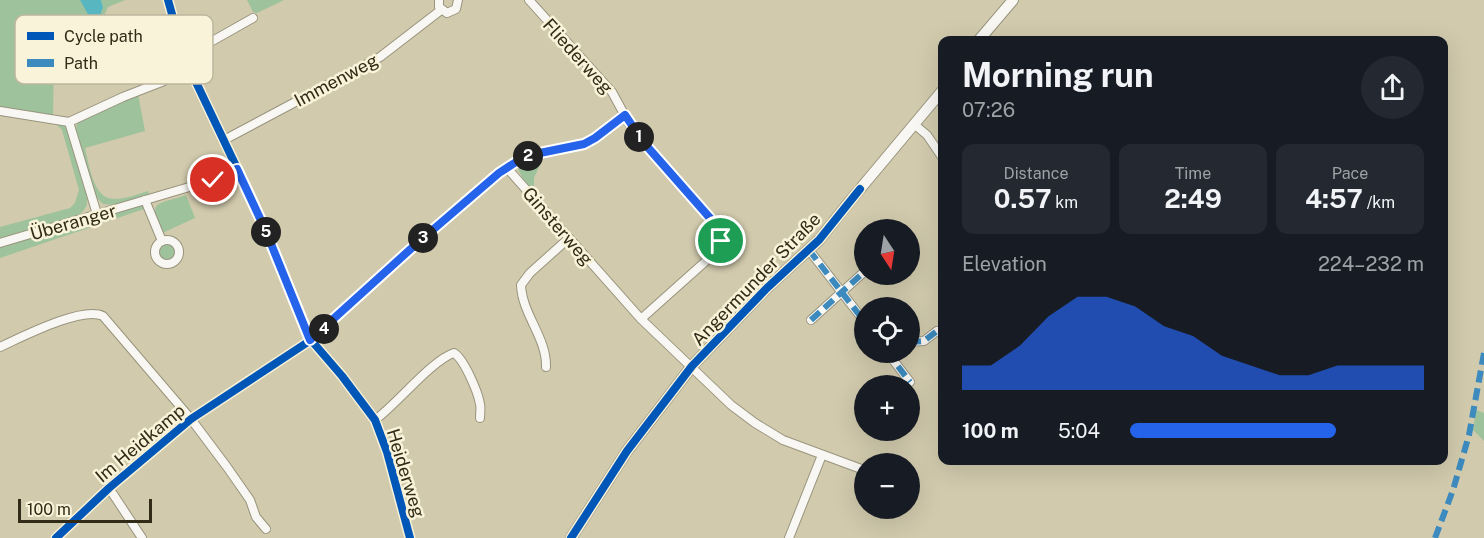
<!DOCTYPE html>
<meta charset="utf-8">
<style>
:root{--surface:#171b24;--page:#242831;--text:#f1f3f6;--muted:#9ea1a6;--accent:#2563eb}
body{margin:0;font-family:"Public Sans",sans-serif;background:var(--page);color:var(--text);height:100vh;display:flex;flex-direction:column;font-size:22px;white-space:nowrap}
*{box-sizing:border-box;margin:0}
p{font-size:20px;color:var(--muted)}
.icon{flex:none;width:33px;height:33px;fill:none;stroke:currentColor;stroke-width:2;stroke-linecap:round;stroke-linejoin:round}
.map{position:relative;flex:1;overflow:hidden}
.panel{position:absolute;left:938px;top:36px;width:510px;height:429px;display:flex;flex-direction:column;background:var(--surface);border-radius:12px;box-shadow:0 6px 24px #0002}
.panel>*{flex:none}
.needle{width:39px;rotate:168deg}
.tools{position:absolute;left:854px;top:219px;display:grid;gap:12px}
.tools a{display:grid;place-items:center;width:66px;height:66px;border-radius:50%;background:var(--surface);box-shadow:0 6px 24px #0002;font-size:30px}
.scale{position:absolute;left:18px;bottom:15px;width:134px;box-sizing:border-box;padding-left:6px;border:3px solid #312b17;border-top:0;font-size:16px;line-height:21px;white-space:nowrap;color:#312b17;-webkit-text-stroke:4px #f9f3d9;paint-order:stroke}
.pin{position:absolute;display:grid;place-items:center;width:51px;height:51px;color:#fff;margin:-26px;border:3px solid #fff;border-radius:50%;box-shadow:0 2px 6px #0007}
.km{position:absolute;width:30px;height:30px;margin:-15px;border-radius:50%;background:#222;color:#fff;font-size:16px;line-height:30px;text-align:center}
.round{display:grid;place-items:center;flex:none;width:63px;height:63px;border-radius:32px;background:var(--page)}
.headline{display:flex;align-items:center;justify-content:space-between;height:102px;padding:0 24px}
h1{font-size:33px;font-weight:700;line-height:45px}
.stats{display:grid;grid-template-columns:repeat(3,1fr);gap:9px;height:102px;padding:6px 24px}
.stats div{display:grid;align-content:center;border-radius:12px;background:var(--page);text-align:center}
.stats b{font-size:26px;font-weight:700}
.stats small{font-size:16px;font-weight:400}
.stats p{font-size:16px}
.chart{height:168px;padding:12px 24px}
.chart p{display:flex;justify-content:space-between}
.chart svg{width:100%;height:108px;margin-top:6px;fill:var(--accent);opacity:.7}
ul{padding:0 24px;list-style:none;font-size:20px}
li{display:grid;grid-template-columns:96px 72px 1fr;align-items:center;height:45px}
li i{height:15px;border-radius:8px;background:var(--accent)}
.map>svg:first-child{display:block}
</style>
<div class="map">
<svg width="1484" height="538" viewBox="0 0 1484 538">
<rect width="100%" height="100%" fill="#d1caad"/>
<g fill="#9ec39c">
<polygon points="0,0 80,0 91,19 103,7 101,0 125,0 108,7 105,13 114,34 103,43 105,47 76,59 54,58 53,116 0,108"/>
<polygon points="247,0 284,0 257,13 253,12"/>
<path d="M 138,94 L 145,131 L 85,148 C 89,164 93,200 115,199 C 126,199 138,194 148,191 L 149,194 L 113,205 L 103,204 L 94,195 L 75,134 L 77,124 L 82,118 Z"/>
<path d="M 0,112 L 64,125 L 68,129 C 72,145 90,190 87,204 C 85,211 80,214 74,217 L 0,239 L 0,227 L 70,208 L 75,203 L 79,190 L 62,130 L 56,124 L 0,116 Z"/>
<polygon points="538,159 541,163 534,178 534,188 532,189 524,181 518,169 522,165"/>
<path d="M 186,195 L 195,218 L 160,234 C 150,199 154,206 186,195 Z"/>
<polygon points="142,204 144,209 0,258 0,247"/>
<circle cx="167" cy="252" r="9"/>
<polygon points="1476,410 1484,413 1484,441 1473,430"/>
</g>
<polygon fill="#57b6c0" points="80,0 101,0 103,7 100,16 90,18"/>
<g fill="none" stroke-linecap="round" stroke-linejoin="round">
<g stroke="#99947d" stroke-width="10">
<g id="minor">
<polyline points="168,0 184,57 255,206 311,340 342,376 375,420 387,452 410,538"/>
<polyline points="439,0 439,7 447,13 456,9 458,0"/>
<path d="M 529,0 L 612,92 L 630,125 L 644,143 L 717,226 C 722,237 723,243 716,252 L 641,319"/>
<polyline points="0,111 69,122 97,214"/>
<polyline points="69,122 123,97 164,81 184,57 253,18"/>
<polyline points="915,125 927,135 942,157"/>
<polyline points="224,140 380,57 441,10"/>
<polyline points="507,168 641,319 731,405 755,423 783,440 864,470"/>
<polyline points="145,200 162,241"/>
<circle cx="167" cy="252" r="12"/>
<polyline points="0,243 213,180 237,169"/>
<polyline points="809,250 864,321"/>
<polyline points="811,320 864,272"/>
<polyline points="909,342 924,341 937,331"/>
<path d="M 0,347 C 22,337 82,306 103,316 L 191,419 L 227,467 L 250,500 L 256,517 L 266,529"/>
<polyline points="887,352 910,382"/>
<path d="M 546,367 C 547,338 522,314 521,285 L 530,273 L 569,238"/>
<path d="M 375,420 C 397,404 432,360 454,353 C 464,359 478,392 480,404 C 481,408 480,414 480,418"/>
<polyline points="109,488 142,538"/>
<polyline points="56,538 109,488 191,419 311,340 414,246 499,173 516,162 530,155 584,144 595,138 625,115"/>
<polyline points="789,538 822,455"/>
</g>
</g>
<g stroke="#99947d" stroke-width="12">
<g id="secondary">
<polyline points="979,40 1013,0"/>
<polyline points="571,538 627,451 692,366 767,288 819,240 850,201 942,91"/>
</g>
</g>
<use href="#minor" stroke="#f8f7f3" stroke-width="8"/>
<use href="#secondary" stroke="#f8f7f3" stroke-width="10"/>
<g stroke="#3c8abe" stroke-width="6" stroke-dasharray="12 6" stroke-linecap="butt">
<polyline points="809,250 864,321"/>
<polyline points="811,320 864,272"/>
<polyline points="909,342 924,341 937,331"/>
<polyline points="887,352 910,382"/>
<polyline points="1435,538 1453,490 1469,435 1484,353"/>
</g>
<g stroke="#f9f3d9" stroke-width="11">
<g id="cycleway">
<polyline points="168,0 184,57 255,206 311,340 342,376 375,420 387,452 410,538"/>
<polyline points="56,538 109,488 191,419 311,340 414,246 499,173 516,162 530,155 584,144 595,138 625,115"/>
<polyline points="571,538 627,451 692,366 767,288 819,240 860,189"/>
</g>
</g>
<use href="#cycleway" stroke="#0057b8" stroke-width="8"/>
</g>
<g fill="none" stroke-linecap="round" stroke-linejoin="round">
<g stroke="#fff" stroke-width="12">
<polyline id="route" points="213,180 237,169 265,229 310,340 414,246 499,173 516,162 530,155 584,144 595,138 625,115 644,143 717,226 722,235 721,241"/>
</g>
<use href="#route" stroke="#2563eb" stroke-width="8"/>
</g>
<g text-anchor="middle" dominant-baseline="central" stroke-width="5" stroke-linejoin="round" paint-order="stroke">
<g font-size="18" fill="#312b17" stroke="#f9f3d9">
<text transform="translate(578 56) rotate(48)">Fliederweg</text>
<text transform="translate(336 80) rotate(-28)">Immenweg</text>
<text transform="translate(73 222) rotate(-16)">Überanger</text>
<text transform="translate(558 226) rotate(49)">Ginsterweg</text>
<text transform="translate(756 279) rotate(-46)">Angermunder Straße</text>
<text transform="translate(140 443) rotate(-40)">Im Heidkamp</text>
<text transform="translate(406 473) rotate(73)">Heiderweg</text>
</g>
</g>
<rect x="15" y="15" width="198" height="69" rx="9" fill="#f9f3d9" stroke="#bdb79f" stroke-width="1.5"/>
<rect x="27" y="32" width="27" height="8" fill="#0057b8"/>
<rect x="27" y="59" width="27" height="8" fill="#3c8abe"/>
<g font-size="16" fill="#312b17">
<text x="64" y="42">Cycle path</text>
<text x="64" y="69">Path</text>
</g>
</svg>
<div class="tools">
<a><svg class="needle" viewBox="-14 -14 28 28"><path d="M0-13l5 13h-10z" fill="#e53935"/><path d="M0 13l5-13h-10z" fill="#9ea1a6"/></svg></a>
<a><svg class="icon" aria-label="locate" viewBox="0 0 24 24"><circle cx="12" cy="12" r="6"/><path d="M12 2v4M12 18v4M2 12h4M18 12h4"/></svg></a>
<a>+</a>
<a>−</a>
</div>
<div class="scale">100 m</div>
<div class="pin" style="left:721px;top:241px;background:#1e9e55"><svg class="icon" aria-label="arrive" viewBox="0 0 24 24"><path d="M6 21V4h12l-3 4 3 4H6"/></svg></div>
<div class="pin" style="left:213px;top:180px;background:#d93025"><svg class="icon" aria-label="check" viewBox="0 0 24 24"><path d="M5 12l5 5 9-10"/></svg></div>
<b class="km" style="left:639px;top:137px">1</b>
<b class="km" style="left:528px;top:156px">2</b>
<b class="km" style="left:423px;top:238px">3</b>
<b class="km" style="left:324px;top:329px">4</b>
<b class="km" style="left:266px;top:232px">5</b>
<section class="panel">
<div class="headline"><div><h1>Morning run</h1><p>07:26</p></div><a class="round"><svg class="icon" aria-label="share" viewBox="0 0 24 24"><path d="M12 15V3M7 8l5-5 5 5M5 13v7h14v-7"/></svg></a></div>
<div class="stats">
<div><p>Distance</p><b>0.57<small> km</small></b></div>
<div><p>Time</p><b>2:49</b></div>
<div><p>Pace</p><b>4:57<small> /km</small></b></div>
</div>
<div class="chart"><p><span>Elevation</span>224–232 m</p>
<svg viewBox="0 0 160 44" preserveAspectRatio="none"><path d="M0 44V34L10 34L20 26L30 14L40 6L50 6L60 10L70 18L80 22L90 30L100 34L110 38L120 38L130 34L140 34L150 34L160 34V44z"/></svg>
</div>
<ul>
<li><b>100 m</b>5:04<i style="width:70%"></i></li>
</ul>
</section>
</div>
